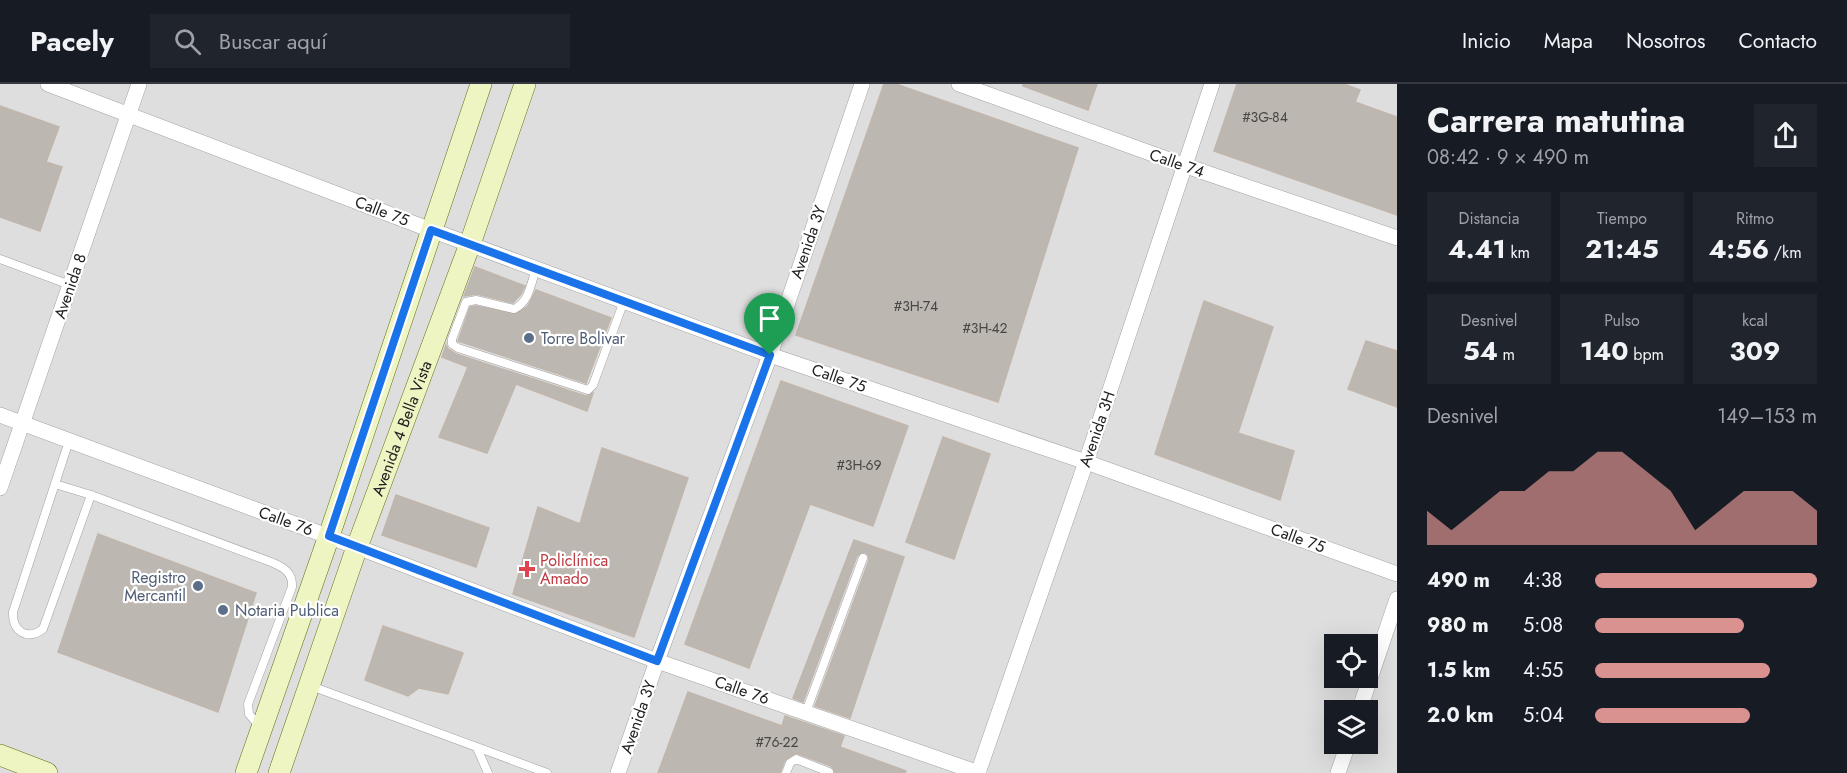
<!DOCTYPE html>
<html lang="es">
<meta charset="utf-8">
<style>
:root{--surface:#171b24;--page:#20242c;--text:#f1f3f6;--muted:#9ea1a6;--line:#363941;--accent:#da9290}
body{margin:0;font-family:Jost,sans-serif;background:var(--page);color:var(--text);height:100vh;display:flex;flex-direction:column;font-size:22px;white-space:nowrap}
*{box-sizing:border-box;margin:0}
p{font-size:20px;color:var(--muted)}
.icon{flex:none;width:33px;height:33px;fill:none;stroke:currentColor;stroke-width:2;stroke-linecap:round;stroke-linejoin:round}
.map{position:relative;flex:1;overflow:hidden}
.drawer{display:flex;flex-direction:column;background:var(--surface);width:450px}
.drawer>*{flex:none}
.fabs{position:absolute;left:1324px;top:550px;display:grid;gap:12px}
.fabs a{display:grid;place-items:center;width:54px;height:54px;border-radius:0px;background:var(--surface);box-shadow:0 6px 24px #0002;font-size:30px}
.pin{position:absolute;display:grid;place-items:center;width:51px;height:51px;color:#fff;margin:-62px -26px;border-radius:50% 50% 50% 0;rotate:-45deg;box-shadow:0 0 6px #0007}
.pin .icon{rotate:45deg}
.round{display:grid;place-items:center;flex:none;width:63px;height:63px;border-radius:0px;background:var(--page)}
.summary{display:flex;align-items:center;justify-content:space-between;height:102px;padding:0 30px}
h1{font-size:33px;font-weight:700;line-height:45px}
.metrics{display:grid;grid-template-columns:repeat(3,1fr);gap:9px;height:102px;padding:6px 30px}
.metrics div{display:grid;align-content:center;border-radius:0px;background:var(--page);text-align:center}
.metrics b{font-size:26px;font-weight:700}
.metrics small{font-size:16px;font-weight:400}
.metrics p{font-size:16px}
.chart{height:168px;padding:12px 30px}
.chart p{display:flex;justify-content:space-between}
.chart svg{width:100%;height:108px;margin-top:6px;fill:var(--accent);opacity:.7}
ul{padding:0 30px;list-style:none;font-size:20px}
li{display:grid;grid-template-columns:96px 72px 1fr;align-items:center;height:45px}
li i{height:15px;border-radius:8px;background:var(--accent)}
header{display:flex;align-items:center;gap:36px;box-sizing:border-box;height:84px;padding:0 30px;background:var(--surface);border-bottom:2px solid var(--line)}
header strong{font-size:28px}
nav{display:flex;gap:33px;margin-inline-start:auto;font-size:21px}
.search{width:420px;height:54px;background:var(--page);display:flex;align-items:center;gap:15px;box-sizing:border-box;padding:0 21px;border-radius:0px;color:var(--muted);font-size:22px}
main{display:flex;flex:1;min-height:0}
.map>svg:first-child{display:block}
</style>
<header>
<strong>Pacely</strong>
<div class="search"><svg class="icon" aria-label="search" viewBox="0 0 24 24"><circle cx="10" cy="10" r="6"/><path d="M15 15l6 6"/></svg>Buscar aquí</div>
<nav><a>Inicio</a><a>Mapa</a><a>Nosotros</a><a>Contacto</a></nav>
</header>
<main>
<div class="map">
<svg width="1397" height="689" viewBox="0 0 1397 689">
<rect width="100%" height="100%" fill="#f0eee8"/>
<path fill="#dfdede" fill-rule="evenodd" d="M 0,0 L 1397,0 L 1397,689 L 0,689 ZM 1335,561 L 1368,561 L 1368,594 L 1335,594 ZM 1335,627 L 1368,627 L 1368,660 L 1335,660 Z"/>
<g fill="#bdb7b1" stroke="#c0b6ac" stroke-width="1.5">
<polygon points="884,0 896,0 1078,64 998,318 796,251"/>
<polygon points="1023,0 1097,0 1088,26 1023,2"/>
<polygon points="1237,0 1344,0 1360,6 1355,18 1397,33 1397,131 1214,67"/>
<polygon points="0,22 59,43 46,78 62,83 40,147 0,133"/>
<polygon points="475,183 525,202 521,210 513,219 477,210 464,212"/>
<polygon points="536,206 611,234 586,299 458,257 470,223 476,222 516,230 528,222"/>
<polygon points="1204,217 1273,243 1238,349 1294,367 1280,416 1155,370"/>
<polygon points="1366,257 1397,267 1397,323 1348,305"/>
<polygon points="446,261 448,265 456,270 586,312 593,309 587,327 516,300 487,369 439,353 468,283 442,273"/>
<polygon points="781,297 908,342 873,442 810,420 749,584 685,560"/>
<polygon points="943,353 990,370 954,475 906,458"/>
<polygon points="602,364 688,394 634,553 513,510 538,423 580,440"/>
<polygon points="396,411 489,444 476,483 382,451"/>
<polygon points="98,450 256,509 218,628 58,568"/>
<polygon points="854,456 904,473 850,634 815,622 869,476 868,471 865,468 857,472 803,618 793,614"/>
<polygon points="383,542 463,569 448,610 419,604 408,612 365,596"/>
<polygon points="688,608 782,642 785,632 844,652 840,663 906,687 905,689 835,689 831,682 796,669 785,676 780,689 658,689"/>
</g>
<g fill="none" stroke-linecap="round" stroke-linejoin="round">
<g stroke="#a2a2a2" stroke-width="9">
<g id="lane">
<polyline points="0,175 70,201"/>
<path d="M 536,185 C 531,199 529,219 514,225 L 476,216 L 466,218 L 452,255 L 452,260 L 458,264 L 588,306 L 593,301 L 624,217"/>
<path d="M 69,357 L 13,528 C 12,547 27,557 43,545 L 91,411 L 271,478 C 283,483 293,488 292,503 L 248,620 L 249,630 L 259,642"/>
<polyline points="55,400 91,411"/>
<polyline points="311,602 547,689"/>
<polyline points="806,628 863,474"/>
<polyline points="477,664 488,689"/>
<polyline points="786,689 790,679 796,675 829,688"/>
</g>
</g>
<g stroke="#a2a2a2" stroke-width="16">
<g id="street">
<polyline points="48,0 431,146 770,271 1086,378 1397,490"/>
<polyline points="959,0 1186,82 1397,154"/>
<polyline points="0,331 357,463 657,577 979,689"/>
<polyline points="0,404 139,0"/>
<polyline points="1359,627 1397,515"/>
<polyline points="618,689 657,577 770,271 862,0"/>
<polyline points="978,689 1086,378 1212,0"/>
<polyline points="1338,689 1348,660"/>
</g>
</g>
<g stroke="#616f10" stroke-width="22">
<g id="secondary">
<polyline points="0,671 47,689"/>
<polyline points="246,689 329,452 481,0"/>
<path id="s1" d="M 279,689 L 357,463 L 470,160 L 525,0"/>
</g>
</g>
<use href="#lane" stroke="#fff" stroke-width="8"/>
<use href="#street" stroke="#fff" stroke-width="15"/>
<use href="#secondary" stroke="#eff4c3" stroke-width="21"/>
</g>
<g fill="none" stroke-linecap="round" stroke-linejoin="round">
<g stroke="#fff" stroke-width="12">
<polygon id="route" points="431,146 770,271 657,577 329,452"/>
</g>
<use href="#route" stroke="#1a73e8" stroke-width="8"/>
</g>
<g fill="#5c6f8a" stroke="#fff" stroke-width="2">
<circle cx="529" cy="254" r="6"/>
<circle cx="198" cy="502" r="6"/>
<circle cx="223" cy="526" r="6"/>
</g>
<path fill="#e0444e" stroke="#fff" stroke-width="2" d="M524 476h6v6h6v6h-6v6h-6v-6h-6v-6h6z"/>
<g text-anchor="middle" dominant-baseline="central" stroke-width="4.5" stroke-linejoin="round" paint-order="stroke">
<g font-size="14" fill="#484645">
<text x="1265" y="33">#3G-84</text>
<text x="916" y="222">#3H-74</text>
<text x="985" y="244">#3H-42</text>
<text x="859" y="381">#3H-69</text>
<text x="777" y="658">#76-22</text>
</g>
<g font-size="16" fill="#212121" stroke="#fff">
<text transform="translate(1177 79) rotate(19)">Calle 74</text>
<text transform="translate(382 127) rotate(21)">Calle 75</text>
<text transform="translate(808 158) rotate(-71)">Avenida 3Y</text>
<text transform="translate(70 202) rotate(-71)">Avenida 8</text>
<text transform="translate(839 294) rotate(19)">Calle 75</text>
<text stroke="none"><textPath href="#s1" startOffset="366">Avenida 4 Bella Vista</textPath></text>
<text transform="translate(1097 345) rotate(-71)">Avenida 3H</text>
<text transform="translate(286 437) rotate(20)">Calle 76</text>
<text transform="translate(1298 454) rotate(20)">Calle 75</text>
<text transform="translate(742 606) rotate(19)">Calle 76</text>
<text transform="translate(638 633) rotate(-71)">Avenida 3Y</text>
</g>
<g font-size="16" fill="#4e5e75" stroke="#fff" text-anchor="start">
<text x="541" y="254">Torre Bolivar</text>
<text x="186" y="493" text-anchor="end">Registro<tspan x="186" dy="18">Mercantil</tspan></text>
<text x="235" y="526">Notaria Publica</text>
</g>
<g font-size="16" fill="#be3a42" stroke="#fff" text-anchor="start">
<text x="540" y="476">Policlínica<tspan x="540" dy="18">Amado</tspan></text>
</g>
</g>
</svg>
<div class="fabs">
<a><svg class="icon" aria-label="locate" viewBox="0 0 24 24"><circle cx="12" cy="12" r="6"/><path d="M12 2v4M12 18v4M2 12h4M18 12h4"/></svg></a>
<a><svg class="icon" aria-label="layers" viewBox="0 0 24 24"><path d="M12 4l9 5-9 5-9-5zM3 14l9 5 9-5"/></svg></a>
</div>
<div class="pin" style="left:770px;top:271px;background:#1e9e55"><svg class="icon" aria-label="arrive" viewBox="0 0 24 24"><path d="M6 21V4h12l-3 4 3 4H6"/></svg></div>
</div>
<section class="drawer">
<div class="summary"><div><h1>Carrera matutina</h1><p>08:42 · 9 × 490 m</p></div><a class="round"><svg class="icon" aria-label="share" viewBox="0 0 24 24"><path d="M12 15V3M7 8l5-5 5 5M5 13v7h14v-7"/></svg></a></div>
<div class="metrics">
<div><p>Distancia</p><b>4.41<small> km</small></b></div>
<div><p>Tiempo</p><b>21:45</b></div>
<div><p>Ritmo</p><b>4:56<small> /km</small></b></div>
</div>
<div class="metrics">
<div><p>Desnivel</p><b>54<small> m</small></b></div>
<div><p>Pulso</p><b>140<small> bpm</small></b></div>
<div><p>kcal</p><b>309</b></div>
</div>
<div class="chart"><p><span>Desnivel</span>149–153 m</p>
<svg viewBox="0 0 160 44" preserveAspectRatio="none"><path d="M0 44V30L10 38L20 30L30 22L40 22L50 14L60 14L70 6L80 6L90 14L100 22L110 38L120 30L130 22L140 22L150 22L160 30V44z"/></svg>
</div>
<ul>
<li><b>490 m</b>4:38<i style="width:100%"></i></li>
<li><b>980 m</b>5:08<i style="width:67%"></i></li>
<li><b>1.5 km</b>4:55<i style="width:79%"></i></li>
<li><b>2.0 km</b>5:04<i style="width:70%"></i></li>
</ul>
</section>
</main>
